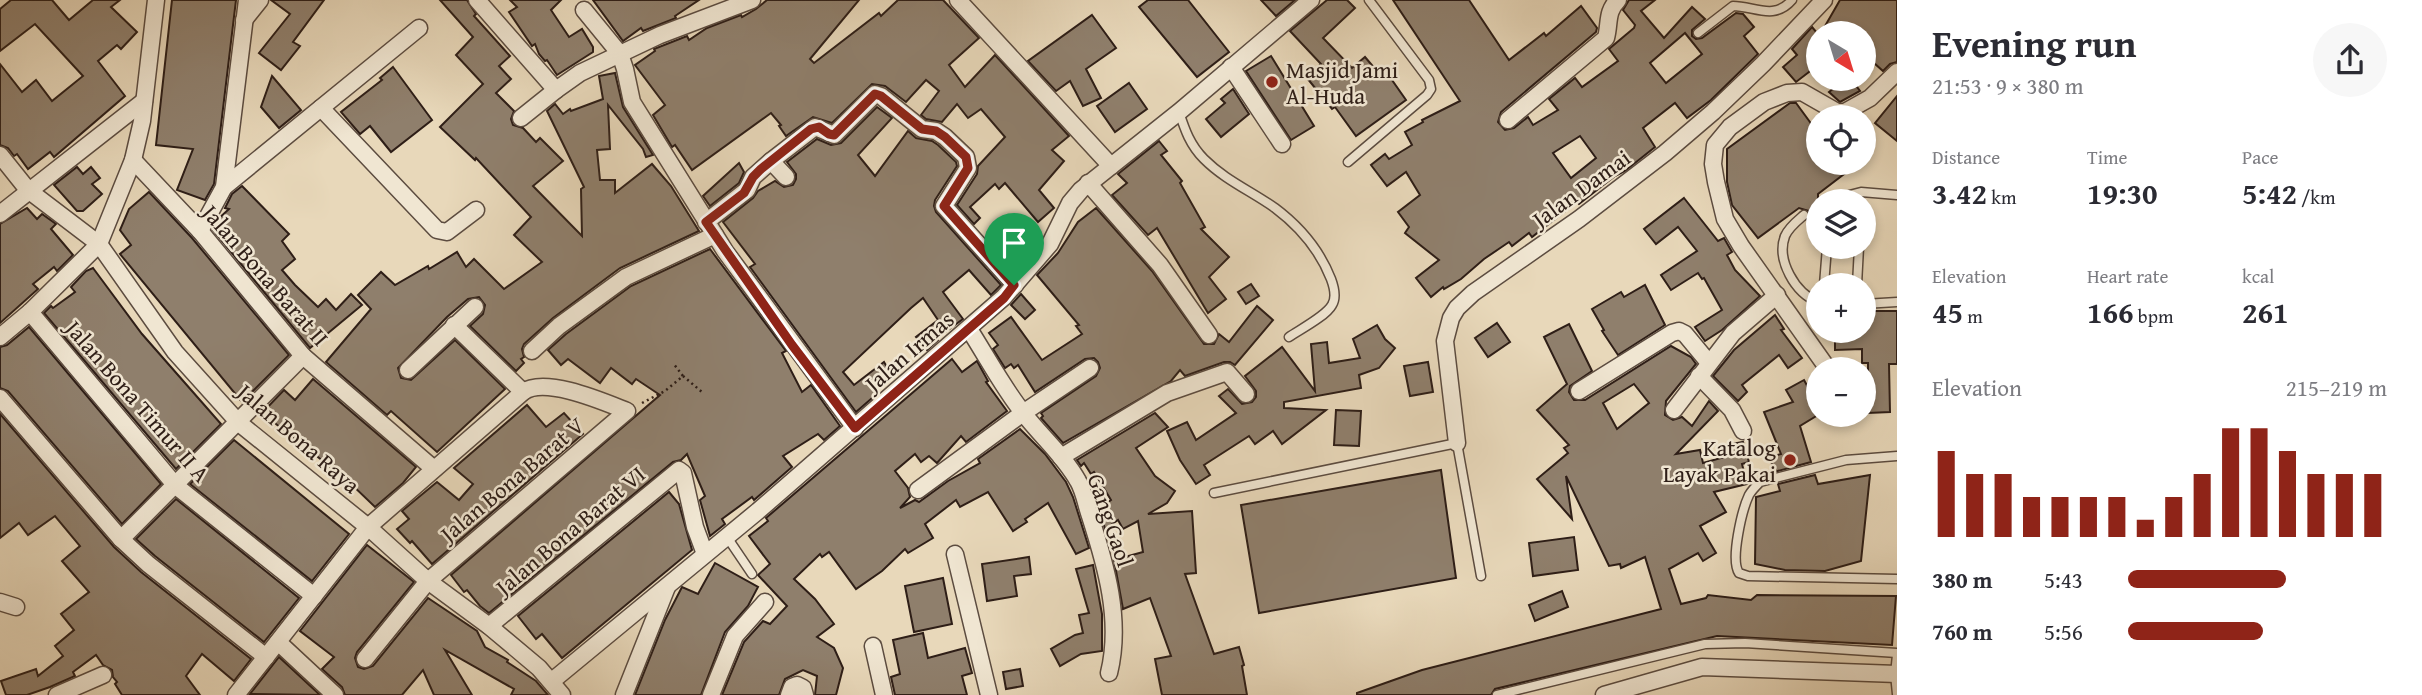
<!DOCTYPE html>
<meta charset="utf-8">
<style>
:root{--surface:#fff;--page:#f7f7f7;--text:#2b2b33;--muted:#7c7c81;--accent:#8f2418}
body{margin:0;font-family:"Gentium Book Plus",serif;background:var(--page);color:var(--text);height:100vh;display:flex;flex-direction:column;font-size:26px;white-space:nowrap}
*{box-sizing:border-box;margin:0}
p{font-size:23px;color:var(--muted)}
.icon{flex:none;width:38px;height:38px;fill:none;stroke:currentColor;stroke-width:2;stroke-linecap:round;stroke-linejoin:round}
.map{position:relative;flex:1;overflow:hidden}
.panel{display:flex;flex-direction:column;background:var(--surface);width:525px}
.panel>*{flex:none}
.needle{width:46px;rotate:142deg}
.buttons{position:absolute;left:1806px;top:21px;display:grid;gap:14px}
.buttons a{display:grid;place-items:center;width:70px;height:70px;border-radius:50%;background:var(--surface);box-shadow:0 4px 10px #0003;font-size:35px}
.pin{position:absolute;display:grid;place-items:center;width:60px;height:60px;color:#fff;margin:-72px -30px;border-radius:50% 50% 50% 0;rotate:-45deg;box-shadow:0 0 7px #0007}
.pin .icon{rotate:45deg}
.round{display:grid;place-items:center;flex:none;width:74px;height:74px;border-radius:37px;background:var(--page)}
.headline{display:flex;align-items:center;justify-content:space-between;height:119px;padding:0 35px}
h1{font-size:38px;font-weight:600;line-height:52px}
.figures{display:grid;grid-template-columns:repeat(3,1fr);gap:10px;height:119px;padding:7px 35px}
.figures div{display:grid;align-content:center}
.figures b{font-size:30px;font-weight:600}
.figures small{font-size:19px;font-weight:400}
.figures p{font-size:19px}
.chart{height:196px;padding:14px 35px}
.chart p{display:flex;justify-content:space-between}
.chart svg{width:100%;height:126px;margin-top:7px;stroke:var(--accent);stroke-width:6}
ul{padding:0 35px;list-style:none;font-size:23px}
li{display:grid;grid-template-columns:112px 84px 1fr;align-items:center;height:52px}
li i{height:18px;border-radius:9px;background:var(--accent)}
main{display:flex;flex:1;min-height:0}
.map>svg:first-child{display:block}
</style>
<main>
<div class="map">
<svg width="1897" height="695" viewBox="0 0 1897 695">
<rect width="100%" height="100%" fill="#e8d8ba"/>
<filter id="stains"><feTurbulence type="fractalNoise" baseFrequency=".00286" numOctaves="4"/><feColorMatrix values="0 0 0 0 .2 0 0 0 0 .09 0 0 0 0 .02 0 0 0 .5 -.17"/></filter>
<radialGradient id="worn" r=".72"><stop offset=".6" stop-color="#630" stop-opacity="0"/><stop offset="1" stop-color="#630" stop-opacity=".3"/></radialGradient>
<g fill="#8f7f6c" stroke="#2e1e17" stroke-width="2" fill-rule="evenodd">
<polygon points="11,0 52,0 69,20 93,0 120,0 111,7 137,32 121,49 117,45 98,61 125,96 54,157 50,152 28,169 17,154 14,156 8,148 0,145 0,64 22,92 36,80 52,101 83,76 35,24 0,51 0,9"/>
<polygon points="172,0 236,0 214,184 205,200 177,190 193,149 156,145"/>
<polygon points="271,0 324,0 293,42 300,46 281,70 259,53 290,14"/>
<polygon points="440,0 467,0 476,14 474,16 510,56 499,66 511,79 496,93 514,111 511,119 513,125 523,128 536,142 540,138 563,161 533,186 582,236 581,189 584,187 547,111 555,104 563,114 570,109 571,111 603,99 599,76 615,73 623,107 653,155 646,157 643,149 608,105 610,149 597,150 600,180 615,180 615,193 652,164 671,186 699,231 620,268 553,318 524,344 522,349 524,357 521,359 524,363 516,371 470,326 483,314 485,305 479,297 468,299 447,317 398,368 401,378 411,380 455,340 505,389 437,452 391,411 387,415 326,362 371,309 358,295 381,272 395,285 428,266 429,269 457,252 466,267 474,259 504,289 542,262 514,235 531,217 476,158 475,160 440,127 483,84 456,55 473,37"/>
<polygon points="510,0 561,0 551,10 569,37 582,29 593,47 593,52 557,75 547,60 545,61 539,54 535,44 532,46 509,12 517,7"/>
<polygon points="593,0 699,0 675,16 676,18 643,31 641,28 623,41"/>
<polygon points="767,0 859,0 810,59 814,63 879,13 881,16 898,0 943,0 979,38 949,65 965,87 995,55 1069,136 1052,150 1064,161 1039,190 1054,208 1038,222 1005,183 999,189 995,184 970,207 980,218 974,224 957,205 977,174 978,166 1005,137 981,109 968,118 957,104 942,122 926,119 921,115 939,91 926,80 906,102 885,86 872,84 832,123 813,117 786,136 779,126 781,125 771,113 692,170 675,145 672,147 653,115 665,105 635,65 655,51 654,49 687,36 689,40 707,28 741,15 742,17 756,9"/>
<polygon points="1148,0 1188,0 1229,52 1197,77 1139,7"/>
<polygon points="1261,0 1295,0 1276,16"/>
<polygon points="1327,0 1347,0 1355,8 1323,38 1352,68 1365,57 1382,77 1387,73 1406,100 1356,136 1335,107 1332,109 1307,78 1321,64 1290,31"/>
<path d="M 1393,0 L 1469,0 L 1509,60 L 1544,33 L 1546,36 L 1581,6 L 1597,28 L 1596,32 L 1501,112 L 1498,122 L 1505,130 L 1514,128 L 1528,117 L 1533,125 L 1558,110 L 1549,99 L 1575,78 L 1582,87 L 1618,61 L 1609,49 L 1634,28 L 1635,25 L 1623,10 L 1629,0 L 1655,0 L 1641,11 L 1664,38 L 1692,7 L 1705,19 L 1692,30 L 1692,36 L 1696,39 L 1702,38 L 1736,13 L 1743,14 L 1754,27 L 1744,36 L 1758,54 L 1711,100 L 1687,118 L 1675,103 L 1643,128 L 1655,147 L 1625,171 L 1615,176 L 1579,204 L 1577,202 L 1532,237 L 1529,233 L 1512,246 L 1509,242 L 1484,259 L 1461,279 L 1444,289 L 1443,287 L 1431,297 L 1416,278 L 1439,260 L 1405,233 L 1409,227 L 1398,212 L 1420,195 L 1406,172 L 1387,186 L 1371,165 L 1385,154 L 1389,159 L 1412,145 L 1405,132 L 1423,122 L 1422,120 L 1460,101 ZM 1685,33 L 1702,54 L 1666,83 L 1650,63 ZM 1580,136 L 1596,158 L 1571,178 L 1553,153 Z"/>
<polygon points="1840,0 1897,0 1897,62 1890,64 1883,71 1864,54 1864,33 1821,33"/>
<polygon points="1092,15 1116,48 1086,69 1101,98 1083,106 1070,81 1056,91 1028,61"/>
<polygon points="1812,27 1818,34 1818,65 1796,82 1783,67 1797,55 1792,49"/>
<polygon points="1271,56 1314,126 1291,140 1246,71"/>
<polygon points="393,67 432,120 391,152 370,126 360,134 341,112 382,80 380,78"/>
<polygon points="272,76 301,110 279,128 261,107"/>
<polygon points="1824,79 1851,79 1860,91 1840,102 1829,92 1834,88"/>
<polygon points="1129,83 1147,109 1115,132 1097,106"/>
<polygon points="1233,89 1249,114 1221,137 1206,119 1225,103 1221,99"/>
<polygon points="1897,96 1897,141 1875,123"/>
<polygon points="1790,103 1796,103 1818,133 1818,163 1841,163 1848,171 1818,194 1818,216 1810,222 1809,211 1799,208 1758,238 1732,205 1727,182 1727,149"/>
<polygon points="877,107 892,118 858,155 875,176 908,131 916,138 932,141 938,145 956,162 957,166 935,200 934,206 936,212 1001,285 991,295 969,270 943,292 963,319 937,338 938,340 927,350 916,337 938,320 923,298 911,308 843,372 854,385 884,362 891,374 873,384 879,392 856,412 750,267 755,264 723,222 753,198 758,191 775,181 784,187 793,185 796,179 796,174 787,162 817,139 831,145 841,143"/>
<polygon points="1159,141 1167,151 1161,155 1182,181 1180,183 1205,227 1201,229 1229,257 1209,277 1226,299 1208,313 1157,228 1148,235 1112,195 1127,183 1118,174"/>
<polygon points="739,163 744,172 739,183 710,206 703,196"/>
<polygon points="77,167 83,174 91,167 100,178 92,184 102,194 83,211 77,211 54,185"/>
<polygon points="242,186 289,234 282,241 295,259 282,270 295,285 318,307 326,299 336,310 351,294 362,305 310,348 213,230 218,219 229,209 225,208 232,194"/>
<polygon points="149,192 192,238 289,355 242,402 120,254 131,245 120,230 129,209"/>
<polygon points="1684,198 1718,241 1724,238 1732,252 1727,255 1735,270 1760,296 1722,330 1705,341 1695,327 1722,310 1704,278 1702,279 1698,273 1671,290 1661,275 1697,251 1678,227 1656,244 1644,229"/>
<polygon points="27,208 37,219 42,214 56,224 51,229 73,255 57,271 54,267 33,284 38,289 0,323 0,224"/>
<polygon points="1096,208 1152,271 1204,344 1214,344 1219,334 1229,342 1257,306 1273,320 1235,365 1230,362 1224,362 1185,376 1180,370 1171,381 1063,443 1041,418 1043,416 1041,413 1096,376 1100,368 1098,362 1094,358 1085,359 1035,392 1018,365 1014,368 1011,364 1005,368 993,349 998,345 989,333 1011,317 1042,360 1082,334 1076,326 1079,325 1037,275 1058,253 1078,222"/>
<polygon points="710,249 786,351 782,353 802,392 811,385 840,426 824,440 818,434 783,456 792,467 754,500 752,497 722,519 725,524 710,536 700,500 705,496 687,454 681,460 673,462 489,613 480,606 467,590 464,592 451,575 660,395 636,379 632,384 611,368 600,383 568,359 561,365 548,350 566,334 631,286"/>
<polygon points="93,268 142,334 221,424 176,469 44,313 51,306 53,308 75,292 71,287 86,271"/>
<polygon points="1251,284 1259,296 1246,304 1238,292"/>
<polygon points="1645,285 1665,325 1618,355 1602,331 1604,330 1592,309 1621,292 1624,297"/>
<polygon points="1021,294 1035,310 1025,319 1011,305"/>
<polygon points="1864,311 1897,311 1897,364 1889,364 1890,412 1868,413 1868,363 1862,363 1862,349 1835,350 1835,335 1862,334"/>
<polygon points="1775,315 1784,329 1781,330 1802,358 1788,368 1779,355 1742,385 1747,392 1738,401 1713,376 1734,350"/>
<polygon points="1497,323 1510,342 1488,357 1475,338"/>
<path d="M 1569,324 L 1592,371 L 1570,386 L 1569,392 L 1574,400 L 1585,400 L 1671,346 L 1691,357 L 1696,364 L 1666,401 L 1665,415 L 1673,420 L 1682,417 L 1692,426 L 1709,401 L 1718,411 L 1676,454 L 1700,450 L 1703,463 L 1728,456 L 1726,445 L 1743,442 L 1749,462 L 1742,464 L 1747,484 L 1714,492 L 1726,512 L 1700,526 L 1716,553 L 1703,561 L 1698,553 L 1669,569 L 1681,604 L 1706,598 L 1708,595 L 1751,600 L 1757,595 L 1896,596 L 1892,645 L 1717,636 L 1495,689 L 1491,695 L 1357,695 L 1357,693 L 1422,670 L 1661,609 L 1645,557 L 1621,568 L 1620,564 L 1609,566 L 1566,476 L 1572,519 L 1537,479 L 1568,453 L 1564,448 L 1569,445 L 1537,410 L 1567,384 L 1544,337 ZM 1634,384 L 1649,403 L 1617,429 L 1603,403 Z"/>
<polygon points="1377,325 1385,339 1395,348 1379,368 1359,375 1361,388 1284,402 1284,408 1326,410 1282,444 1273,431 1255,444 1249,436 1204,465 1210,475 1196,484 1180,460 1167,431 1187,422 1196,440 1236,413 1219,396 1228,389 1242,404 1252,402 1256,397 1256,391 1245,376 1282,347 1315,391 1311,344 1327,342 1329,363 1360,358 1353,339"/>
<polygon points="29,327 161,484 122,524 8,391 0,388 0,347 7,345"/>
<polygon points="952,359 962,372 977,361 988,381 986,382 1007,411 966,442 961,436 937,463 929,456 921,462 915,454 895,471 908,488 910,497 900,508 915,500 919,502 948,481 980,463 978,459 1020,429 1045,454 1066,482 1073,497 1089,548 1076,554 1048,503 1025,519 1027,522 1013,531 988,492 960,507 956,500 925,524 933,538 908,553 905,549 882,571 856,589 829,552 822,557 820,554 794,579 815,599 834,624 817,637 834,648 843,668 836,695 815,695 817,676 803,670 785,679 779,695 722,695 744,642 763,621 770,624 787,606 758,575 770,564 749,536 768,521 766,518"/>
<polygon points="1428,362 1433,392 1410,396 1404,366"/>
<polygon points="313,379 416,467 403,483 375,507 347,480 262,413 284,390 295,400"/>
<polygon points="1804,380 1810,391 1818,386 1818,415 1800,426 1811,462 1774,472 1770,457 1781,454 1764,412 1793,402 1786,390"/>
<polygon points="527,405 546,427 564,413 583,434 432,564 412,541 410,543 397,529 409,519 402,511 437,482 459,500 473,484 454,468"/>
<polygon points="1336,410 1361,411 1359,446 1334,445"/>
<polygon points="1155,413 1168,427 1136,448 1155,476 1175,491 1167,503 1148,514 1192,511 1196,573 1185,574 1214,654 1239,647 1244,665 1242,666 1247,695 1162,695 1155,659 1171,656 1150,598 1123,609 1114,560 1143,552 1138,521 1123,529 1118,520 1105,529 1099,509 1111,500 1094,472 1091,474 1084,463 1081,466 1077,460"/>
<polygon points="0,414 114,547 141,572 251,659 234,681 202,654 186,676 200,695 122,695 115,684 117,682 113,677 112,670 103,665 96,655 73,672 75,676 50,687 27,695 6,695 1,681 36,669 38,676 63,656 55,646 74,630 61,614 89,592 62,561 80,546 55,516 28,535 19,523 0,538"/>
<polygon points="234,440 349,534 312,581 190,484"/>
<polygon points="1441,470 1456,578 1259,613 1241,505"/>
<polygon points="1815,475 1818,484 1870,475 1861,561 1825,571 1785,570 1755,564 1756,497 1780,491 1778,484"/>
<polygon points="669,492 679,504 692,550 562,658 542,634 536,639 518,616"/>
<polygon points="176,499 299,598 264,642 155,556 136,539"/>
<polygon points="1574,537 1578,570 1533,576 1529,543"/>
<polygon points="367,545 414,582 357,652 355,658 358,667 364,669 373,666 428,598 477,631 485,647 508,660 507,662 536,681 548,695 511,695 514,689 445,650 472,695 434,695 423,670 402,695 345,695 342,687 322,669 334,657 300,631"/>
<polygon points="1029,557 1031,574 1014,576 1017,596 987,601 982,564"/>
<polygon points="715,563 758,587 748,606 725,632 701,695 635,695 665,620 682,587 698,594"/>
<polygon points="1093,565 1102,614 1102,651 1081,654 1060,666 1051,649 1075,635 1083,633 1079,615 1089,613 1076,569"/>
<polygon points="943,578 952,624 914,632 905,586"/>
<polygon points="1562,591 1568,607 1535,621 1529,605"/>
<polygon points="923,633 928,658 965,648 972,673 962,676 967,695 895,695 891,677 900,674 893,640"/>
<polygon points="279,657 320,695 250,694"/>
<polygon points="1020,669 1023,686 1006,689 1003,672"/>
</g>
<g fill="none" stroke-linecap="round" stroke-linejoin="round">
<g stroke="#5c4c40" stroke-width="11">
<g id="lane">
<path d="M 1698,33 L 1733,6 C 1754,6 1774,21 1792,0"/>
<path d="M 1179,112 C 1185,130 1190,145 1204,159 C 1225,180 1251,191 1275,208 C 1299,226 1320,251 1331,279 C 1334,287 1337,297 1332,305 C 1326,316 1301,329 1289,337"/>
<polyline points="1348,162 1427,95 1431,89 1429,80 1369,0"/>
<polyline points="1826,201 1861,192 1897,195"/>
<path d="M 1804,215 C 1797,221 1789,227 1785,236 C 1776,260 1795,293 1818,302"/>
<polyline points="1824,285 1827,247"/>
<polyline points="1857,285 1859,247"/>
<polyline points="1864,304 1897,302"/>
<path d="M 1897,456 L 1846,460 L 1760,482 C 1756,486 1752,490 1749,495 C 1742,510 1730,560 1739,573 L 1748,576 L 1897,579"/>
<polyline points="1214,493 1457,443 1481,576"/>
<polyline points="727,537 752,574"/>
<polyline points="1897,655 1895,674 1897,694"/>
<polyline points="1497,695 1705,644 1745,643 1897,653"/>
</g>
</g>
<g stroke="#5c4c40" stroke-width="19">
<g id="street">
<polyline points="477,0 556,90"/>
<polyline points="958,0 1111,166"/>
<polyline points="584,10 620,54 625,69 632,102 725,251 855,428"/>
<polyline points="244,20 260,0"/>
<polyline points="1231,67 1282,144"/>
<polyline points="321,108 437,230 447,232 476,210"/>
<polyline points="521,118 556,90 580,73 660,35 752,0"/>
<path d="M 1508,120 L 1606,38 C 1610,23 1606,12 1618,0"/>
<polyline points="0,155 28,190 99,244 175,352 239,423 368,527 428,581 489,626 539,668 562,695"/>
<polyline points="133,160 200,231 303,356 434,469"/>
<polyline points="771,161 815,127 834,135 875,94 881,96 922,129 936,131 945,137 966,157 968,168 944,206 1015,285"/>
<polyline points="1088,183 1160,265 1209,335"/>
<polyline points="224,187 419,28"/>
<polyline points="0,214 144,101"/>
<polyline points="706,222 747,190 753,177 771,161 786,177"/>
<polyline points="200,231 224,187 247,0"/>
<polyline points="30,312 176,486 314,596"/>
<polyline points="454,325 523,392"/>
<path d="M 969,329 C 987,357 1003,388 1024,414 C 1042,437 1064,456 1078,481 C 1084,491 1086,505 1090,516 C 1106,566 1122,620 1109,673"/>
<polyline points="0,337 30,312 99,244 133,160 142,121 156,0"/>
<polyline points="532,351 559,326 626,277 715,235"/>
<polyline points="1828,369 1741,246 1725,219 1716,182 1713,164 1715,145 1730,127 1764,102 1787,93 1802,92 1837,112 1845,112 1870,98 1897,72"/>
<polyline points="408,370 475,307"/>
<polyline points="1699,376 1732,410 1743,431"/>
<polyline points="1579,391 1672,333 1679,331 1685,334 1709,363"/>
<polyline points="0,398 121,539 148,564 266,657"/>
<polyline points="1674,410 1733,333 1777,295"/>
<polyline points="1457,443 1445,341 1451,318 1457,308 1473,293 1579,219 1665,153 1713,112 1763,64 1824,0"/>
<polyline points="1061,457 1167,393 1227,372 1246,394"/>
<polyline points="918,490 1023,413 1090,368"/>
<polyline points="121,539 303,356"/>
<polyline points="955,554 989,695"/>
<polyline points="0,602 16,607"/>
<polyline points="489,626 679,470 683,473 695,527 705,554"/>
<polyline points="278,642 335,695"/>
<polyline points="873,646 884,695"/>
<polyline points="552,681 758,511 1004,297 1050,244 1070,203 1081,190 1179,112 1311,0"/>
<polyline points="57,695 103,675"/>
<path d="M 236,695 L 368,527 L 523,392 C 545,376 604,402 627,411 L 428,581 L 365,659"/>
<polyline points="624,695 667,587"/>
<polyline points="711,695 735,636 765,602"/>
<polyline points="789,695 792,687 797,685 803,688 805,695"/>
<polyline points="1604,695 1702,667 1897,674"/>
</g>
</g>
<g stroke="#2e1e17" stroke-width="2.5" stroke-dasharray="2 3.5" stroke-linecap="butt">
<polyline points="683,376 702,392"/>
<polyline points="642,403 665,391 683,376 673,363"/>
</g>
<use href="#lane" stroke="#f0e6d2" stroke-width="8"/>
<use href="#street" stroke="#f0e6d2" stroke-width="16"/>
</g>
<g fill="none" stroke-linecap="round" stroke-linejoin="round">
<g stroke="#fff" stroke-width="14">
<polygon id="route" points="875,94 881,96 922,129 936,131 945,137 966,157 968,168 944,206 1014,285 1004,298 855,428 792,345 706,222 744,193 753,177 761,169 811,129 819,127 829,134 834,135"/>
</g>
<use href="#route" stroke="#8f2418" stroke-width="9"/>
</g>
<g fill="#8f2418" stroke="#f0e6d2" stroke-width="2.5">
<circle cx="1272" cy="82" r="7"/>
<circle cx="1790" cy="460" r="7"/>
</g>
<g text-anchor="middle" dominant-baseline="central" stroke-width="5" stroke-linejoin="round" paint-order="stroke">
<g font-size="23" fill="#2e1e17" stroke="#f0e6d2" text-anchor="start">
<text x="1286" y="69">Masjid Jami<tspan x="1286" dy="26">Al-Huda</tspan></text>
<text x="1776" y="447" text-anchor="end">Katalog<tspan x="1776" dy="26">Layak Pakai</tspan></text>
</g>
<g font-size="23" fill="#2e1e17" stroke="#f0e6d2">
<text transform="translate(1581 188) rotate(-36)">Jalan Damai</text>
<text transform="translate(266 275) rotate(49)">Jalan Bona Barat II</text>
<text transform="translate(909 351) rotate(-41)">Jalan Irmas</text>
<text transform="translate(138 401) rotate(49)">Jalan Bona Timur II A</text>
<text transform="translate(299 438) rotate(41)">Jalan Bona Raya</text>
<text transform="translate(512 479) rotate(-40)">Jalan Bona Barat V</text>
<text transform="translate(1111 520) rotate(71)">Gang Gaol</text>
<text transform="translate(570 530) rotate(-40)">Jalan Bona Barat VI</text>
</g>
</g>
<rect width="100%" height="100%" filter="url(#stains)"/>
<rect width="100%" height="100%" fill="url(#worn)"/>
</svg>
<div class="buttons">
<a><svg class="needle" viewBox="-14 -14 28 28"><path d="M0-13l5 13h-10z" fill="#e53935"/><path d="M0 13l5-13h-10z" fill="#7c7c81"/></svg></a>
<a><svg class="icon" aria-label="locate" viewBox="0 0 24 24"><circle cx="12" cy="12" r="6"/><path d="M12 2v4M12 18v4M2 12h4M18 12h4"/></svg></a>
<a><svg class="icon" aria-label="layers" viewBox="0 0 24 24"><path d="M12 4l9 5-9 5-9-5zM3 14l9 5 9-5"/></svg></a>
<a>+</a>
<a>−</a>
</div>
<div class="pin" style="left:1014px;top:285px;background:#1e9e55"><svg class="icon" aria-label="arrive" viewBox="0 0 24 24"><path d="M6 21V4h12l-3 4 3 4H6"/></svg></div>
</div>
<section class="panel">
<div class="headline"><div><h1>Evening run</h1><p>21:53 · 9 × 380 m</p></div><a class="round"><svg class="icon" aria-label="share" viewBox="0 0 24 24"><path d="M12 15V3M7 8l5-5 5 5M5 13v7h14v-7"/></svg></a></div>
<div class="figures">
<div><p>Distance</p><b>3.42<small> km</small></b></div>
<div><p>Time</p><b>19:30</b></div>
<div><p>Pace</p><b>5:42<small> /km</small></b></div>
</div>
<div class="figures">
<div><p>Elevation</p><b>45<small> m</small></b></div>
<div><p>Heart rate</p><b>166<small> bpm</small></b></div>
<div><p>kcal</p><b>261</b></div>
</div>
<div class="chart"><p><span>Elevation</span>215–219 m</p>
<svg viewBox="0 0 160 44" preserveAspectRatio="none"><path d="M5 44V14M15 44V22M25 44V22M35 44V30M45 44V30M55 44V30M65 44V30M75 44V38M85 44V30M95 44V22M105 44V6M115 44V6M125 44V14M135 44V22M145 44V22M155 44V22"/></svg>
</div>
<ul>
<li><b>380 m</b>5:43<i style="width:61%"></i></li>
<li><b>760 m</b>5:56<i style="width:52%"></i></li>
</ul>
</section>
</main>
